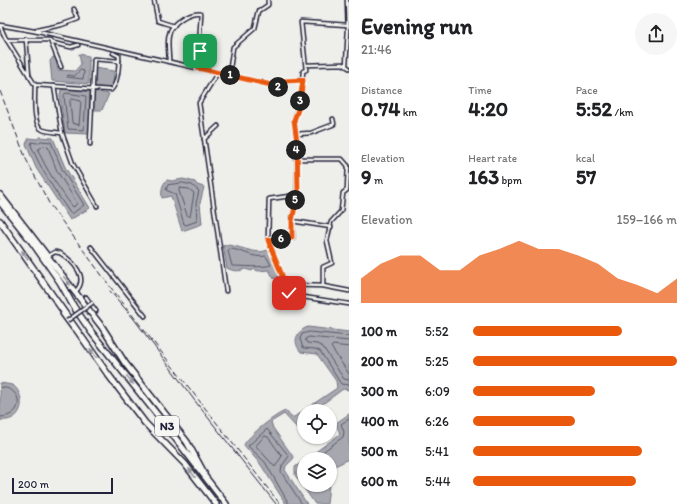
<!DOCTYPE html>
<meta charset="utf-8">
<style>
:root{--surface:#fff;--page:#f6f6f6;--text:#202124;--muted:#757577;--accent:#ea580c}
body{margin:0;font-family:Itim,sans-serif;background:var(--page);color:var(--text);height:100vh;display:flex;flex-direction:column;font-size:15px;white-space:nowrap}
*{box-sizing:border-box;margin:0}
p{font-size:13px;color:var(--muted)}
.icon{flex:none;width:22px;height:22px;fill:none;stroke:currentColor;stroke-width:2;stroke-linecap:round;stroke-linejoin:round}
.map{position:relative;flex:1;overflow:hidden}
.side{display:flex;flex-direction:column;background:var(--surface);width:340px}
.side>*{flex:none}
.controls{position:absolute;left:297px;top:404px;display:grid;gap:8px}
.controls a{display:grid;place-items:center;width:40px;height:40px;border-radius:50%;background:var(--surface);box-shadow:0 1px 3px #0004;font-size:20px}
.scale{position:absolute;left:12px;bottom:10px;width:101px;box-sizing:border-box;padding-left:4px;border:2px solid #22223b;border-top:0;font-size:11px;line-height:14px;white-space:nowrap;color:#22223b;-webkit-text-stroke:3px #f6f6f2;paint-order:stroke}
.pin{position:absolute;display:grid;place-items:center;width:34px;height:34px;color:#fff;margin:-17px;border-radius:8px;box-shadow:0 2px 6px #0006}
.km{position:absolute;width:20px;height:20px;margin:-10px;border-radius:50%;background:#222;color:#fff;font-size:11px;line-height:20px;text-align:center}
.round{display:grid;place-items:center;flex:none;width:42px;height:42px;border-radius:21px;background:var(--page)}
.headline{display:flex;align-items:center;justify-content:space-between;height:68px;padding:0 12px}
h1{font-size:22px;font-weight:800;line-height:30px}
.metrics{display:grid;grid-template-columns:repeat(3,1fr);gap:6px;height:68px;padding:4px 12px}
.metrics div{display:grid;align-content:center}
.metrics b{font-size:20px;font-weight:800}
.metrics small{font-size:11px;font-weight:400}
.metrics p{font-size:11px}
.chart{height:112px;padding:8px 12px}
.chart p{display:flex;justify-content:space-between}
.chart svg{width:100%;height:72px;margin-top:4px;fill:var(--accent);opacity:.7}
ul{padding:0 12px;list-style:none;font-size:13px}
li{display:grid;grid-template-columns:64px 48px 1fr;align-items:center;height:30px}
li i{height:10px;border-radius:5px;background:var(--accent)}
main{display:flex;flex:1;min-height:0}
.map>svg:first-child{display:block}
</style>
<main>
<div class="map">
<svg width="349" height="504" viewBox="0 0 349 504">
<rect width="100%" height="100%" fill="#eeeeeb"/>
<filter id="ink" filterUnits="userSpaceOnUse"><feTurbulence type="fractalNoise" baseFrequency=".025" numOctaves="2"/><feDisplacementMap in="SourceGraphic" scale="8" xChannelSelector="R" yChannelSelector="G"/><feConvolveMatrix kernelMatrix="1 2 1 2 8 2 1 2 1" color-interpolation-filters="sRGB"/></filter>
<g filter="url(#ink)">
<g fill="#a7a7af" stroke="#727281">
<polygon points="79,54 89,56 89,84 52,81 50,61 53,57 56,58 58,70 75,71 81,64"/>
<polygon points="94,68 114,71 113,85 109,88 94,87"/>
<polygon points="64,89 91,92 89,134 65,133 60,95 61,90"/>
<polygon points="93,91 109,94 102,110 92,110"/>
<polygon points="40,137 53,138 65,167 90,208 70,220 36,168 26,144 29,138 37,139"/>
<path d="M 183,179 L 195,182 L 197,185 L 204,187 L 200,203 L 202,224 L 182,231 L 171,196 L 162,198 C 161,191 162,184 167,180 L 172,181 Z"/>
<path d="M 223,245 C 239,244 254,256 268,250 L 273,260 L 279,276 L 274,279 L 269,270 L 258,271 L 254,269 L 252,271 L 245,269 C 240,272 232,271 227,268 Z"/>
<path d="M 308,327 L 349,332 L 349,390 L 343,389 L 313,411 L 304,411 L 303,425 L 301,428 L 297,428 L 284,414 L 271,422 L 273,428 L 294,458 L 286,466 L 285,470 L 307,504 L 286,504 L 261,465 L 244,445 C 246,438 278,412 286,411 L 291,417 L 294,417 L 337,388 L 336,381 L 317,354 L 301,352 C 292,342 296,331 308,327 Z"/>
<path d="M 0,383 L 13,385 C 28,398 22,423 0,420 Z"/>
<polygon points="349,414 349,459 333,467 330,477 330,459 306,459 340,434 336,423"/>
<polygon points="304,461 304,485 329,485 327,504 315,504 295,475 295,467"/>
</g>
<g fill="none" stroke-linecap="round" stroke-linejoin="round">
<g stroke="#575769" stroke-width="1">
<polygon points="81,70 84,71 83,79 67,77 68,75 74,76"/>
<polygon points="66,93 86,96 84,130 68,129 64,96"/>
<polygon points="72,99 81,101 79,125 72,123 70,101"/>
<path d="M 42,141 L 51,142 L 62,169 L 84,205 L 73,213 L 70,213 C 55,191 41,170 31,145 L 32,142 L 37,143 Z"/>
<path d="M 44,146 L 48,147 L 57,171 L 77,203 L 74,207 L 72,206 C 59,188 46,170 38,150 Z"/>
<polygon points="183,183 192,185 199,191 196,203 197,221 186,225 184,224 175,194 166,190 168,185"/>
<polygon points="180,188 189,189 194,193 190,217 187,215 179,191"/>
<path d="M 230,249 C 241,249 253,259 266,256 L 271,265 C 263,268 242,266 232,266 L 228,251 Z"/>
<polyline points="349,336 309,332 302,334 300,339 303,348 315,349 320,351 341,384 349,385"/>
<polyline points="349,341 309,337 305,339 307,343 317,344 323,347 344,379 349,380"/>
<polyline points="349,347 333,345 331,347 349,374"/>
<path d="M 0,387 C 25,388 24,417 0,417"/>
<polygon points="265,436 268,437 282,456 275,467 256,446"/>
<polyline points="313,459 343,437 344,432 341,424 349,419"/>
<polyline points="289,504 265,462 248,446 267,429 289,456 282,466 281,472 302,504"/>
</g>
<g stroke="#22223b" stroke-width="5.5">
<g id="street">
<polyline points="154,0 158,21 174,26"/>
<polyline points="0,25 34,31 280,87 284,81 303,80"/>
<polyline points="348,25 301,22 306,70 303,71 301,96 294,120 297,142 297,193 292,221 293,238 268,240 290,295 349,304"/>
<path d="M 0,26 L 5,37 L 35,85 L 111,90 C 118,83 119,66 119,56 L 113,53"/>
<polyline points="37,30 61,25 78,19 74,9"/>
<polyline points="26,39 29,76"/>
<polyline points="7,40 50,40 61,67"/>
<polyline points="53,43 71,47 78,45"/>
<path d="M 169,61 C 169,53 167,43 169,35 C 171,23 189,11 201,13 L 198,68"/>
<polyline points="306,65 343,64 349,68"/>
<polyline points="346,65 348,30 347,0"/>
<polyline points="218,72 199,103 226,291"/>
<polyline points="229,75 233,47 255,28 259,11 268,5 268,0"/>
<path d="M 35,85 C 35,96 32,126 43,130 C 49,132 56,132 62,133 L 73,164 L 97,206"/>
<polyline points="54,86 62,133"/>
<polyline points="296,134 311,133 332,125 334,124 333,119"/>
<polyline points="204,139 218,126"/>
<polyline points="90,144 94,59 119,61"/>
<polyline points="296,159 342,159 348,166"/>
<polyline points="292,221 331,227"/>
<polyline points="268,240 269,199 297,195"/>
<polyline points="91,247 145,316"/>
<path d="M 48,256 L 55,252 L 60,253 C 73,261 90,278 75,292"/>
<polyline points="285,285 323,286 349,291"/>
<polyline points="323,286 323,267 332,263 327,241 331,222 341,211 343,193 347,190 348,166"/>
<polyline points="86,297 96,311"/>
<polyline points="62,314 73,329"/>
</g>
</g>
<g stroke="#22223b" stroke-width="8">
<g id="highway">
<polyline points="0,195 102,327 125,363 187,442 204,473"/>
<polyline points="0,202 32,242 60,282 74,307 92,333 159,417 226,504"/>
<polyline points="0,221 107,373 145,423 185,464 216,504"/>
</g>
</g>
<use href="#street" stroke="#f6f6f2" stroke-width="2.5"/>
<use href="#highway" stroke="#f6f6f2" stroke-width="5"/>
<polyline stroke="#22223b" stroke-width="1" points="110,291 134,319 195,401 276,504"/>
<polyline stroke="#22223b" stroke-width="1" stroke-dasharray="6 3" stroke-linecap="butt" points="0,91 26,159 50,205 112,289 280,504"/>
<g stroke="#22223b" stroke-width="5.5" stroke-linecap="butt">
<polyline id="street-bridge" points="67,321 92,303"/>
</g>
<use href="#street-bridge" stroke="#f6f6f2" stroke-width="2.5"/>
</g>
<defs><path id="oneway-solid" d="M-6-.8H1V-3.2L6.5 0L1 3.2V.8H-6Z"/></defs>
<g fill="#9797a0">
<use href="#oneway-solid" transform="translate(25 255) rotate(-126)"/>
<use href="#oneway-solid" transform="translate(67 281) rotate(52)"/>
<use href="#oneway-solid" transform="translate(93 353) rotate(-126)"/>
<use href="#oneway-solid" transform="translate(130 380) rotate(51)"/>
<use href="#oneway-solid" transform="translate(192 473) rotate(-127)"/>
</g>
</g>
<g fill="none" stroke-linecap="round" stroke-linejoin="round" filter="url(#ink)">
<g stroke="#fff" stroke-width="8">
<polyline id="route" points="200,51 198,68 280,87 284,81 303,80 299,107 294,120 297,142 298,192 292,221 292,238 268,240 289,293"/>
</g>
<use href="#route" stroke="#ea580c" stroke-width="5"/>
</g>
<g text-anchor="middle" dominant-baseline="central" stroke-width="3.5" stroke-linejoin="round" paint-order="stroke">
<rect fill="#f6f6f2" stroke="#626272" stroke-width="1" x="155" y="416" width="24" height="20" rx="3"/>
<g font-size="12" font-weight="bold" fill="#22223b">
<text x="167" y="426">N3</text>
</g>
</g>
</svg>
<div class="controls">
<a><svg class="icon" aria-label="locate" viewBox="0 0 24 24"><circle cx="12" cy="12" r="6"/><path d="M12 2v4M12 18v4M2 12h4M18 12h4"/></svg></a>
<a><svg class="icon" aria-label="layers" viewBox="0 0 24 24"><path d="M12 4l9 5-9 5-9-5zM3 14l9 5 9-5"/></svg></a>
</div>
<div class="scale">200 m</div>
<div class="pin" style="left:200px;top:51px;background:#1e9e55"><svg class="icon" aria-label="arrive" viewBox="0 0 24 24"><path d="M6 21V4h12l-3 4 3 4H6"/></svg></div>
<div class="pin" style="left:289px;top:293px;background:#d93025"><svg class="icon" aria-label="check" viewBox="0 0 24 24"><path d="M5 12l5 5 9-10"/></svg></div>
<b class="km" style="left:230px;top:75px">1</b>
<b class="km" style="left:278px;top:87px">2</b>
<b class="km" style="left:300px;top:101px">3</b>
<b class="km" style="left:296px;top:150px">4</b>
<b class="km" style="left:295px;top:200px">5</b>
<b class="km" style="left:281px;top:239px">6</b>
</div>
<section class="side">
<div class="headline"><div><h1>Evening run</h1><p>21:46</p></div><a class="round"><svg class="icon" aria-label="share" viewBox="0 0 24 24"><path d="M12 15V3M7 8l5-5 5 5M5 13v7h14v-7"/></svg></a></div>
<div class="metrics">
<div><p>Distance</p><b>0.74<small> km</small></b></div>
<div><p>Time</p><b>4:20</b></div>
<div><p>Pace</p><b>5:52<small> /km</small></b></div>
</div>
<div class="metrics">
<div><p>Elevation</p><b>9<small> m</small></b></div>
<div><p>Heart rate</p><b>163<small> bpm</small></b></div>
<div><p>kcal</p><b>57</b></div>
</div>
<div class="chart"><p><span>Elevation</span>159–166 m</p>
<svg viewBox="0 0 160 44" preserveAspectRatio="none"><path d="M0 44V29L10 20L20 15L30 15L40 24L50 24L60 15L70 11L80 6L90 11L100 11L110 15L120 20L130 29L140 33L150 38L160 29V44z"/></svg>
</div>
<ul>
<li><b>100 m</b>5:52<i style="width:73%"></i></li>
<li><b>200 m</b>5:25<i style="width:100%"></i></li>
<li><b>300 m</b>6:09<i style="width:60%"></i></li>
<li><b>400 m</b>6:26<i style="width:50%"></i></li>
<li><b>500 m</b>5:41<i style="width:83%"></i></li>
<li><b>600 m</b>5:44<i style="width:80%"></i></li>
</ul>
</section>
</main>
